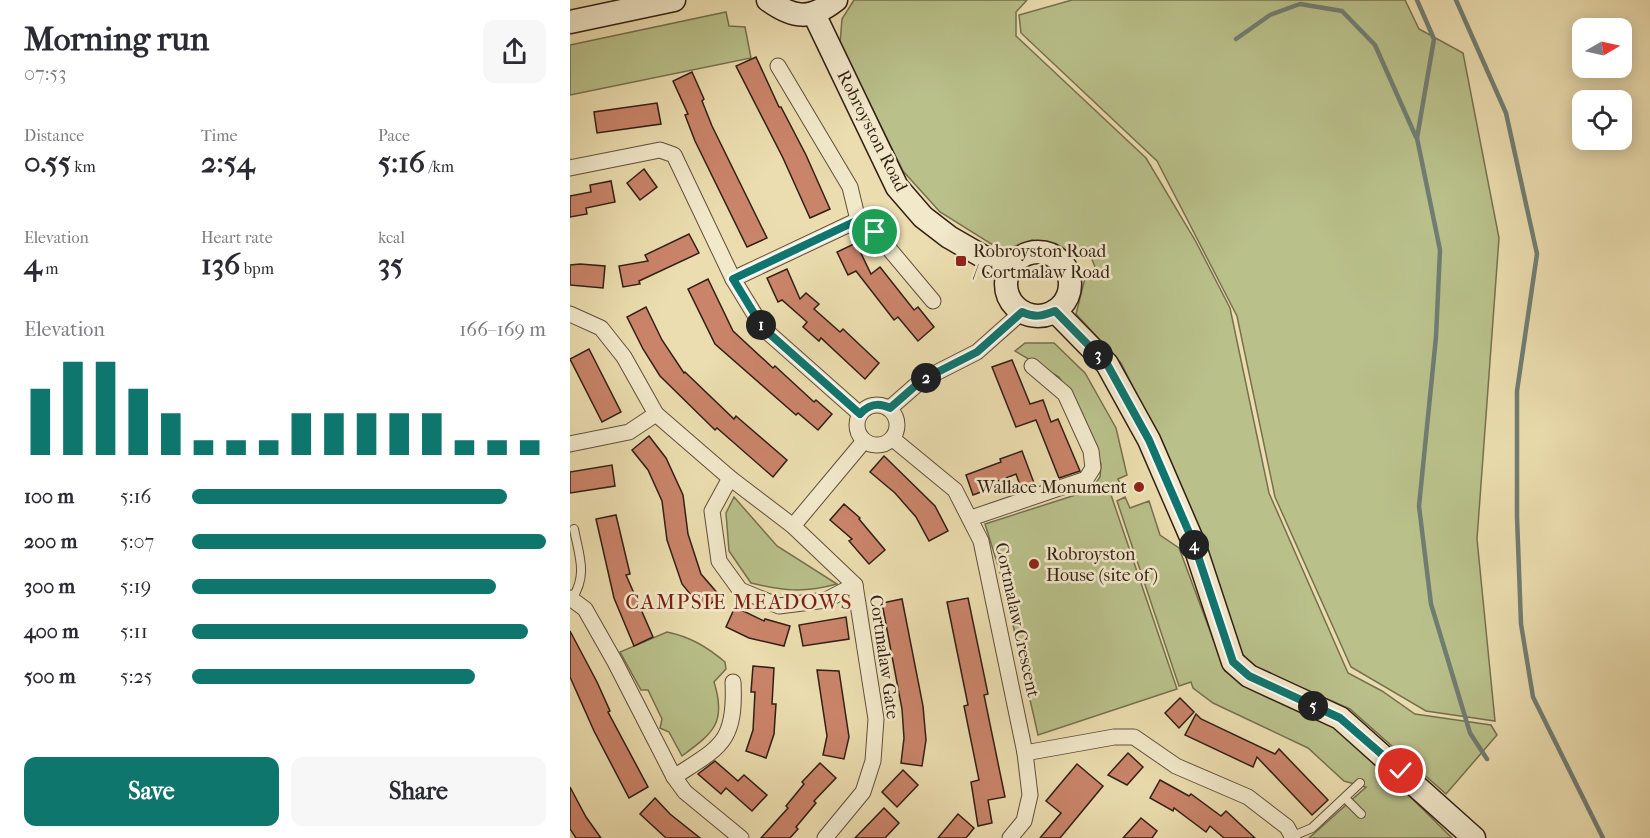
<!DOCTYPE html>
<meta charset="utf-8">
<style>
:root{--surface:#fff;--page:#f7f7f7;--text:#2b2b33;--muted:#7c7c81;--accent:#0f766e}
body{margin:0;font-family:"IM FELL French Canon",serif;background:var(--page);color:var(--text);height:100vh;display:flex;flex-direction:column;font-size:22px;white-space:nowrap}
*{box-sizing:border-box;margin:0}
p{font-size:20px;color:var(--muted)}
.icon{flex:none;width:33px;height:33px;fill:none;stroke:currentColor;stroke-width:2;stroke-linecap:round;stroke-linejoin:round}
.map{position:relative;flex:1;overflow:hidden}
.sheet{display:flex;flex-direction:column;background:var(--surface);width:570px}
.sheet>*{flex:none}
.needle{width:39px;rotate:81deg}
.controls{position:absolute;left:1002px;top:18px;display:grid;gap:12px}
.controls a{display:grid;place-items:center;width:60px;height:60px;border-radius:12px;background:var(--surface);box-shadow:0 3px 15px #0003;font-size:30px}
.pin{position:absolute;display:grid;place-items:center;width:51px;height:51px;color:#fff;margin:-26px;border:3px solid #fff;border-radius:50%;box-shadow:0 2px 6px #0007}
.km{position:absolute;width:30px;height:30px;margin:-15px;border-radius:50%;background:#222;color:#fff;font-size:16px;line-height:30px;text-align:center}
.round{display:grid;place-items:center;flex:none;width:63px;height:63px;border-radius:12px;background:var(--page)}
.overview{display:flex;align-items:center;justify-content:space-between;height:102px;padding:0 24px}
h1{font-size:33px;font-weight:800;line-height:45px}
.stats{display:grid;grid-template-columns:repeat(3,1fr);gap:9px;height:102px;padding:6px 24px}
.stats div{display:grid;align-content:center}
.stats b{font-size:30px;font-weight:800}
.stats small{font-size:16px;font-weight:400}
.stats p{font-size:16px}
.chart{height:168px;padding:12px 24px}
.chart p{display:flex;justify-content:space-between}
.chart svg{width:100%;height:108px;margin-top:6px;stroke:var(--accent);stroke-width:6}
.action{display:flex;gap:12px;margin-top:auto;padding:12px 24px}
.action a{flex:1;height:69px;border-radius:12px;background:var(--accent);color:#fff;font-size:24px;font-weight:800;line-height:69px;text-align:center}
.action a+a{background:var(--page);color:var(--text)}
ul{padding:0 24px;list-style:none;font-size:20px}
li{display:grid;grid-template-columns:96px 72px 1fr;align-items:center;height:45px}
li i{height:15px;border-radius:8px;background:var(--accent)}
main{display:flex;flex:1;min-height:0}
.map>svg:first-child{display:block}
</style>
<main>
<section class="sheet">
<div class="overview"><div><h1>Morning run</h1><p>07:53</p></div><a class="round"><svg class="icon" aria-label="share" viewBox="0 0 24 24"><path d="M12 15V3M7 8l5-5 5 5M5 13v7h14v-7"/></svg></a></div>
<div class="stats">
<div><p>Distance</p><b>0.55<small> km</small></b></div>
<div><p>Time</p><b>2:54</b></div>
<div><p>Pace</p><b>5:16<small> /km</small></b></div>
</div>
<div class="stats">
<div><p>Elevation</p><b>4<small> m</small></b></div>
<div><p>Heart rate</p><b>136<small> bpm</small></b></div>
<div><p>kcal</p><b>35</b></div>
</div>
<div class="chart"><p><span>Elevation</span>166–169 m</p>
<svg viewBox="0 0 160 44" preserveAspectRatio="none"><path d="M5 44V17M15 44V6M25 44V6M35 44V17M45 44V27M55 44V38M65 44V38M75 44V38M85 44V27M95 44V27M105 44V27M115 44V27M125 44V27M135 44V38M145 44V38M155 44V38"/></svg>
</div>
<ul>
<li><b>100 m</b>5:16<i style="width:89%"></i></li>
<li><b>200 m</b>5:07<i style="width:100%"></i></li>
<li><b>300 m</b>5:19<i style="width:86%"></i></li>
<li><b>400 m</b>5:11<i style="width:95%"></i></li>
<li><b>500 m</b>5:25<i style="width:80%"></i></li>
</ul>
<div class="action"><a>Save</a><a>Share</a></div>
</section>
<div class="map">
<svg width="1080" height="838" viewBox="0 0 1080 838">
<rect width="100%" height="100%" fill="#ebddaf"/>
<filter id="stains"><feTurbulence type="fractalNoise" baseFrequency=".00333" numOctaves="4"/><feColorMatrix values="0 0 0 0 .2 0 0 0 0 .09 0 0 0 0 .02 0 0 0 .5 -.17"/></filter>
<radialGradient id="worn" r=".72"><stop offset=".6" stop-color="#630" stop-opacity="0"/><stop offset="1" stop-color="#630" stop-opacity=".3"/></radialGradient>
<g fill="#b9c08a" stroke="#76704f" stroke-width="1.5">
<polygon points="284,0 457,0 446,12 446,36 576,158 625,240 660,308 699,493 778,673 812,691 845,714 921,725 927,735 876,794 780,709 680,665 667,646 584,429 551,363 506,314 515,278 528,274 518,250 502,252 462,240 434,252 370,212 333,171 270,43 272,19"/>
<polygon points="502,0 835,0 849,29 893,53 929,238 907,539 925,721 856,711 781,667 705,497 667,316 587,161 451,33 449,15"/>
<polygon points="156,12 159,26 175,27 181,58 0,95 0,45"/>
<polygon points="455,343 484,343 515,373 546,428 557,475 548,479 551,486 540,492 607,689 468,735 434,585 415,524 521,490 530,477 531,464 513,415 489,377 445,351"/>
<path d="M 164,497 L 207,546 L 267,584 C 234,593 213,591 181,583 L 159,551 L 156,513 Z"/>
<polygon points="555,497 560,508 579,501 590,535 609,548 655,671 668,680 757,720 792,749 882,838 739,838 796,787 774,781 738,748 643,703 623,688 621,682 609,686 547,501"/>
<path d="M 97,632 C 121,637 137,647 155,662 L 156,669 L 144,682 C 157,723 143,733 112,756 L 99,732 L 90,728 L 92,719 L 78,690 L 71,690 L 50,652 Z"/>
</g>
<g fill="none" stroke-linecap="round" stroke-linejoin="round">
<g stroke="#707d72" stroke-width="4.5">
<polyline points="847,0 864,39 847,138 870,250 866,337 849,506 861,604 900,733 917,759"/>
<polyline points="886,0 936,113 967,254 947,391 947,517 951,624 963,697 1033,838"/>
<polyline points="666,39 700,15 730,4 772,11 805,45 846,137"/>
</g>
</g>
<g fill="#ca846a" stroke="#321f14" stroke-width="1.5">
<polygon points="186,57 209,107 211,107 236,155 260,209 240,218 213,158 166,66"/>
<polygon points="122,72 134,99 132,101 142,126 197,238 177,247 125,141 115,115 118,114 103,81"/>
<polygon points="87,103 91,124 27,133 24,112"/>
<polygon points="74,169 87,187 70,200 57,183"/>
<polygon points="41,181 45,202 16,208 17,214 0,217 0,196 21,192 20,185"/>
<polygon points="119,234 129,253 69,281 70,284 53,287 49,266 78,261 75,255"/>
<polygon points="286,243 301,274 310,267 344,310 348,307 364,327 348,341 328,317 324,320 286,271 278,275 267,252"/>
<polygon points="10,264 35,266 33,288 0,285 0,265"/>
<polygon points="217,269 230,299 236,293 249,304 244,309 270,332 273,329 309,363 295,379 251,338 249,341 233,327 237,322 212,300 208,302 197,278"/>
<polygon points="138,279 163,331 203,368 205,366 244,402 246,400 262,414 248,430 228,413 226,415 145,344 118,289"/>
<polygon points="76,307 92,340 114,373 115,372 164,419 166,416 217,460 203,477 147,428 145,430 90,376 73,349 57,317"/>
<polygon points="19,349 51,412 32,422 0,359"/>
<polygon points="442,360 460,404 473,400 481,422 488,419 510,471 489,478 466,420 446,427 422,367"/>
<polygon points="79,436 96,458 113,495 118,534 131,574 150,596 133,610 112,584 97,540 92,501 78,470 62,450"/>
<polygon points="452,451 464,483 451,488 446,474 426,482 427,486 403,495 396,475 431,462 430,459"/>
<polygon points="314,456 365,506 378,531 359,541 346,517 325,493 300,472"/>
<polygon points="42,465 45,486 0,493 0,472"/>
<polygon points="274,504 290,518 289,519 315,550 299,564 279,541 282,539 260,520"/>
<polygon points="46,515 60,574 56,575 83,637 64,646 44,598 26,519"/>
<polygon points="398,598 418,694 414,695 435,797 418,800 422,823 408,826 401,782 409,780 394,706 398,705 377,602"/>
<polygon points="332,599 353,706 356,740 352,766 331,763 334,738 332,709 312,603"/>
<polygon points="165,607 194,621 195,619 220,626 214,646 179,638 156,627"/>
<polygon points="276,617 279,639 233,646 229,625"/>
<polygon points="0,631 27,682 40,711 38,712 78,787 59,798 24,731 0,677"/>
<polygon points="183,666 204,668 202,704 206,704 204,734 196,758 176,751 183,730 185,692 181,692"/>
<polygon points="247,670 269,671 279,737 274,759 253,755 257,736"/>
<polygon points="610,698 624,712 609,728 595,713"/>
<polygon points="626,714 631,719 705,754 709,749 758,800 742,815 687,757 683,767 615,735"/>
<polygon points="558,753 573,767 557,785 538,775"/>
<polygon points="145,761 168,781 174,775 197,795 182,811 156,788 151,794 128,774"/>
<polygon points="250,763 266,778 244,801 246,803 226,827 228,829 220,838 191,838 218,808 216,806 234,784 232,782"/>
<polygon points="507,764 533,786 490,838 470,838 491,813 476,801"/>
<polygon points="333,770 348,785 327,807 312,792"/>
<polygon points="590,780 619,796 621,794 651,816 656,811 685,838 654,838 640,826 636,832 604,808 603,811 580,798"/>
<polygon points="0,787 16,817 31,838 6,838 0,829"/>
<polygon points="85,798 100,814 130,838 96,838 70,814"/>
<polygon points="314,808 329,823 315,838 285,838"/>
<polygon points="388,814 404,828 396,838 368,838"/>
<polygon points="571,818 587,831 582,838 553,838"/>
</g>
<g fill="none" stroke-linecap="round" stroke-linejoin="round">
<g stroke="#604e3b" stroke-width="10">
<g id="lane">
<path d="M 2,599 C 18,574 9,556 4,529"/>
<polyline points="775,798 791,814"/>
<polyline points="723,836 742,828 790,783"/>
</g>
</g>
<g stroke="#604e3b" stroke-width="17">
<g id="street">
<polyline points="208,66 280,187 288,220 305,232 363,301"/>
<polyline points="0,168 90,150 104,155 163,279 193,328 290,414"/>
<polyline points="163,279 288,220"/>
<polyline points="0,314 31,328 54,357 86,414 160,478 223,526 285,585 306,719 303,761 293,792 255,838"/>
<circle cx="307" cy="425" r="20"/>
<polyline points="320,408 352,380 407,352 452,312"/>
<polyline points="323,439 385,490 411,541 455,753 460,795 454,821 440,838"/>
<polyline points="0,444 59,432 86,414"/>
<polyline points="160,478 142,511 149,561 170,590 209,606 256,600 285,585"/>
<polyline points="401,518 516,479 523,468 521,451 495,394 462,366"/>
<polyline points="223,526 294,441"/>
<polyline points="0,598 15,609 45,662 104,777 115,792 171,838"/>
<polyline points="455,753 544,737 564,737 606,766 678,797 717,827 723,838"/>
<path d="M 104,777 C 150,747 166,743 163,682"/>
</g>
</g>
<g stroke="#321f14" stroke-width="25">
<g id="secondary">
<path d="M 198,0 C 224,19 241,20 266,0"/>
<polyline points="244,14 327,187 353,217 379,237 438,271"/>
<polyline points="0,22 104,0"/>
<circle cx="468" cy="284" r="32"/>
<polyline points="485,311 537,364 579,440 624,544 663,662 679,676 770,718 904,838"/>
</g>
</g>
<use href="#lane" stroke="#f2e9cb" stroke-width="8"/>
<use href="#street" stroke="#f2e9cb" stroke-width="15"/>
<use href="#secondary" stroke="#f2e9cb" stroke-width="22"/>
</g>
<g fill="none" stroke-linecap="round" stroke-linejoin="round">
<g stroke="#fff" stroke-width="12">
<path id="route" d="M 305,232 L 288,220 L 163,279 L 193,328 L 290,414 C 299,404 308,402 320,408 L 352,380 L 407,352 L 452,312 C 465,318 472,316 485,311 L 537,364 L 579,440 L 624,544 L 663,662 L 679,676 L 770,718 L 831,771"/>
</g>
<use href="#route" stroke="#0f766e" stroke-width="8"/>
</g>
<g fill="#8f2418" stroke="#f2e9cb" stroke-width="2">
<rect x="385" y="255" width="12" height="12" rx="3"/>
<circle cx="569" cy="487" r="6"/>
<circle cx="464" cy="564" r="6"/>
</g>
<g text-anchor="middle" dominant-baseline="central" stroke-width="5" stroke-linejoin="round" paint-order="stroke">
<g font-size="18" fill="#321f14" stroke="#f2e9cb">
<text transform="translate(302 131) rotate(63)">Robroyston Road</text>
<text transform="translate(447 620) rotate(78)">Cortmalaw Crescent</text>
<text transform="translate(314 657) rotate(82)">Cortmalaw Gate</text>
</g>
<g font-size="18" fill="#321f14" stroke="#f2e9cb" text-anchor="start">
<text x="403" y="251">Robroyston Road<tspan x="403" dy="21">/ Cortmalaw Road</tspan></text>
<text x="557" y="487" text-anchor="end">Wallace Monument</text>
<text x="476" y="554">Robroyston<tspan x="476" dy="21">House (site of)</tspan></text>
</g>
<g font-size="21" letter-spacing="1.5" fill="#7a1f14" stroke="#f2e9cb">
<text x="169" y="602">CAMPSIE MEADOWS</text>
</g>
</g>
<rect width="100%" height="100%" filter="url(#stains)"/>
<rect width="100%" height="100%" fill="url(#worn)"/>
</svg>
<div class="controls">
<a><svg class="needle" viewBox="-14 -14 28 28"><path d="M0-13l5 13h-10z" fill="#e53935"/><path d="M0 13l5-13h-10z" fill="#7c7c81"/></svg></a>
<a><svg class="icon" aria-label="locate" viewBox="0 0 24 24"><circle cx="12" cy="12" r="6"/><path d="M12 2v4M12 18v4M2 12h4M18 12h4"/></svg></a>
</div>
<div class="pin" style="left:305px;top:232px;background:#1e9e55"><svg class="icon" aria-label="arrive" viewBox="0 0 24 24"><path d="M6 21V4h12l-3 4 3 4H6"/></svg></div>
<div class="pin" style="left:831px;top:771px;background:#d93025"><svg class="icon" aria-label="check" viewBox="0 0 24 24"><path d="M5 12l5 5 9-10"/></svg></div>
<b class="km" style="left:191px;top:325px">1</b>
<b class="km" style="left:356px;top:378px">2</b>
<b class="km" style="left:528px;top:355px">3</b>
<b class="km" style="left:624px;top:545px">4</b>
<b class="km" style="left:743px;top:706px">5</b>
</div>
</main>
